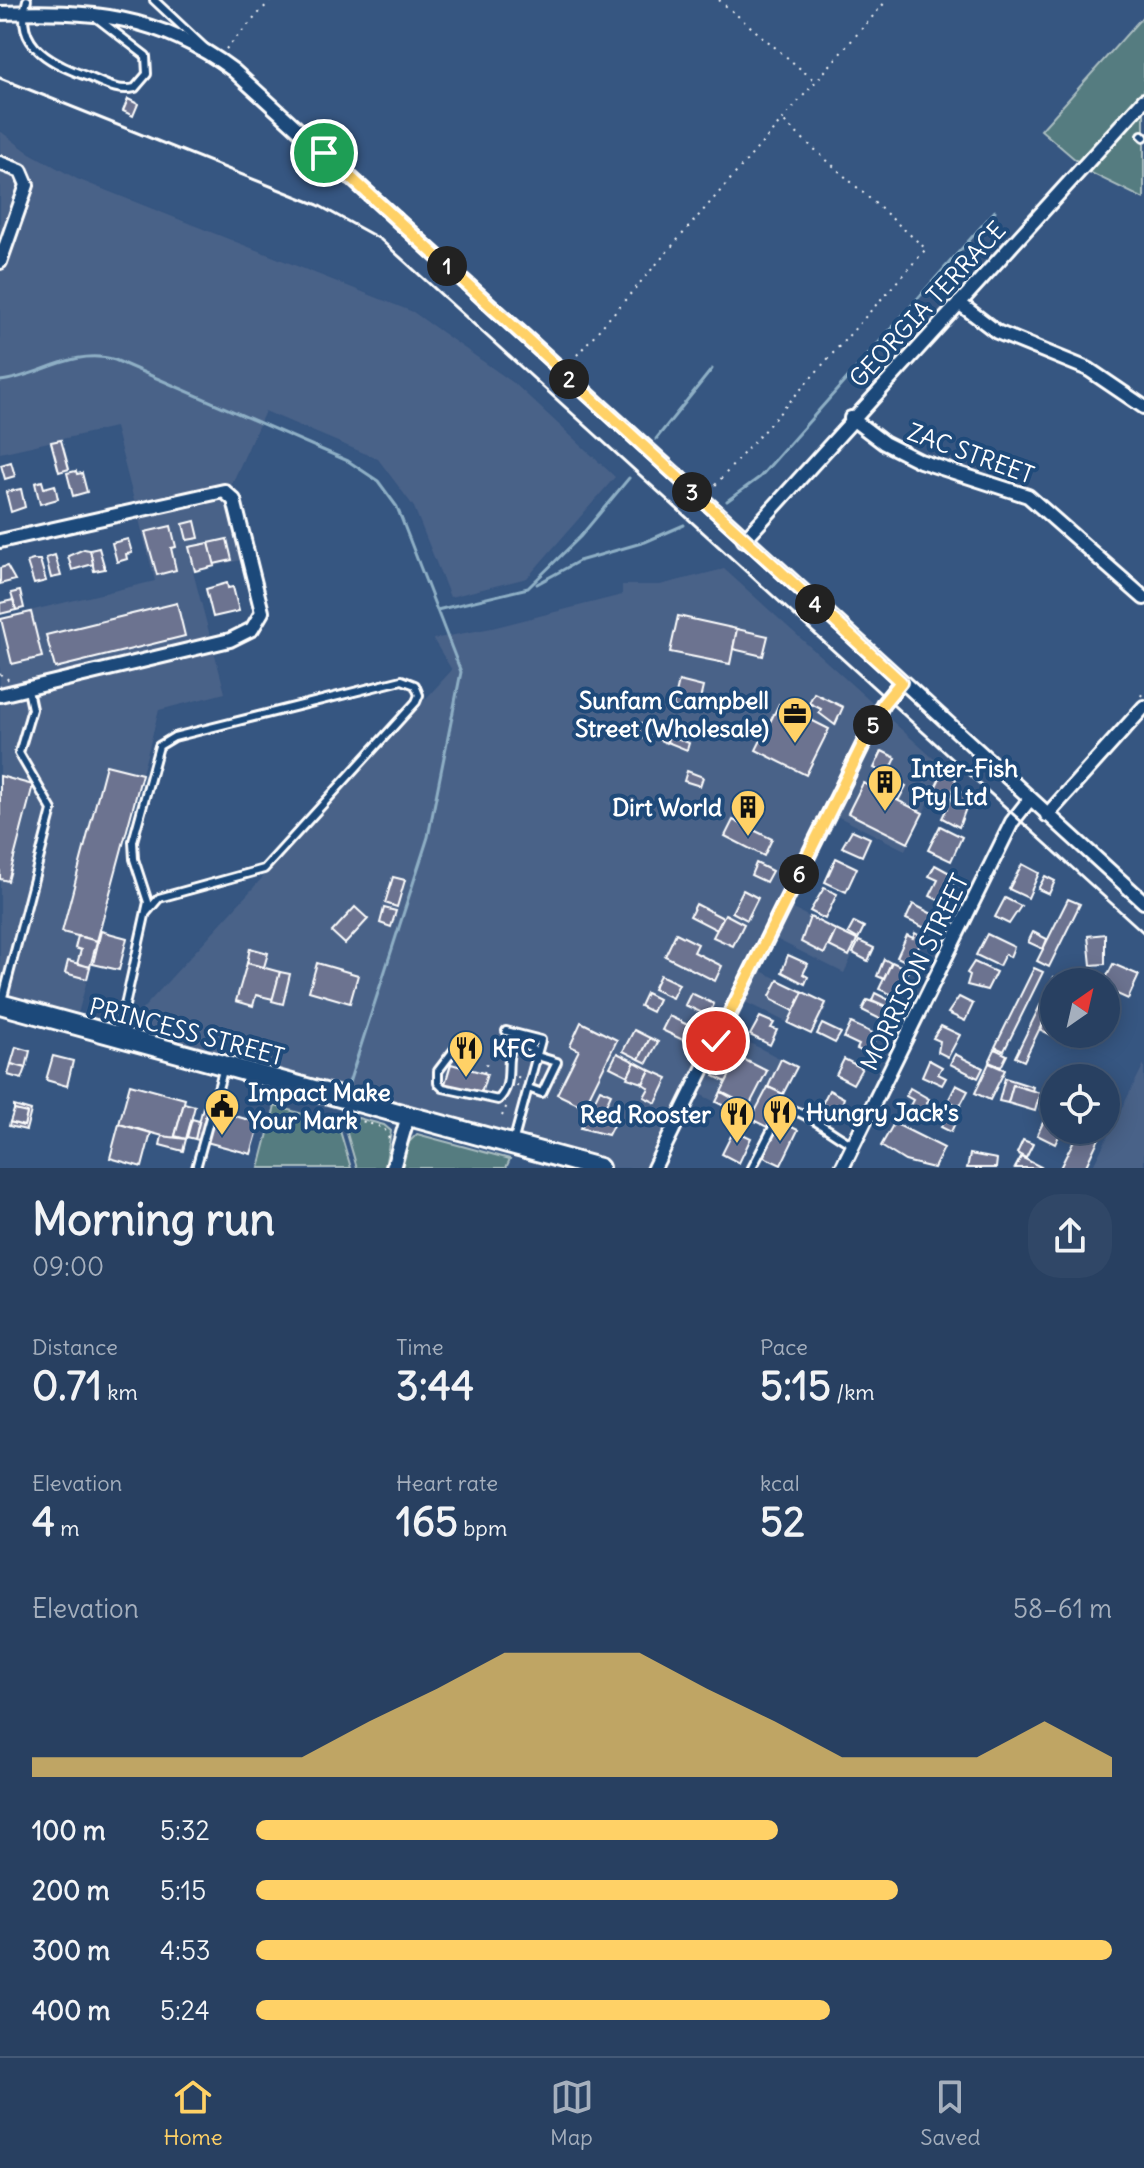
<!DOCTYPE html>
<meta charset="utf-8">
<style>
:root{--surface:#284061;--page:#304767;--text:#f1f3f6;--muted:#a5afbd;--line:#445976;--accent:#ffd166}
body{margin:0;font-family:Delius,sans-serif;background:var(--page);color:var(--text);height:100vh;display:flex;flex-direction:column;font-size:30px;white-space:nowrap}
*{box-sizing:border-box;margin:0}
p{font-size:26px;color:var(--muted)}
.icon{flex:none;width:44px;height:44px;fill:none;stroke:currentColor;stroke-width:2;stroke-linecap:round;stroke-linejoin:round}
.map{position:relative;height:1168px;overflow:hidden}
.sheet{display:flex;flex-direction:column;background:var(--surface);flex:1}
.sheet>*{flex:none}
.needle{width:52px;rotate:34deg}
.controls{position:absolute;left:1040px;top:968px;display:grid;gap:16px}
.controls a{display:grid;place-items:center;width:80px;height:80px;border-radius:50%;background:var(--surface);box-shadow:0 4px 20px #0003,0 0 0 2px var(--line);font-size:40px}
.pin{position:absolute;display:grid;place-items:center;width:68px;height:68px;color:#fff;margin:-34px;border:4px solid #fff;border-radius:50%;box-shadow:0 2px 8px #0007}
.km{position:absolute;width:40px;height:40px;margin:-20px;border-radius:50%;background:#222;color:#fff;font-size:22px;line-height:40px;text-align:center}
.round{display:grid;place-items:center;flex:none;width:84px;height:84px;border-radius:32px;background:var(--page)}
.headline{display:flex;align-items:center;justify-content:space-between;height:136px;padding:0 32px}
h1{font-size:44px;font-weight:800;line-height:60px}
.stats{display:grid;grid-template-columns:repeat(3,1fr);gap:12px;height:136px;padding:8px 32px}
.stats div{display:grid;align-content:center}
.stats b{font-size:40px;font-weight:800}
.stats small{font-size:22px;font-weight:400}
.stats p{font-size:22px}
.chart{height:224px;padding:16px 32px}
.chart p{display:flex;justify-content:space-between}
.chart svg{width:100%;height:144px;margin-top:8px;fill:var(--accent);opacity:.7}
ul{padding:0 32px;list-style:none;font-size:26px}
li{display:grid;grid-template-columns:128px 96px 1fr;align-items:center;height:60px}
li i{height:20px;border-radius:10px;background:var(--accent)}
.tabs{display:flex;justify-content:space-around;align-items:center;height:112px;border-top:2px solid var(--line);background:var(--surface);font-size:22px;color:var(--muted)}
.tabs a{display:grid;justify-items:center;gap:4px}
.tabs .on{color:var(--accent)}
.map>svg:first-child{display:block}
</style>
<div class="map">
<svg width="1144" height="1168" viewBox="0 0 1144 1168">
<rect width="100%" height="100%" fill="#365681"/>
<filter id="ink" filterUnits="userSpaceOnUse"><feTurbulence type="fractalNoise" baseFrequency=".0125" numOctaves="2"/><feDisplacementMap in="SourceGraphic" scale="16" xChannelSelector="R" yChannelSelector="G"/><feConvolveMatrix kernelMatrix="1 2 1 2 8 2 1 2 1" color-interpolation-filters="sRGB"/></filter>
<g filter="url(#ink)">
<g fill="#4a6288">
<polygon points="0,131 28,152 77,179 413,312 515,384 615,477 527,578 450,597 414,507 378,459 265,411 230,488 248,558 193,572 225,693 159,710 75,1025 0,1005 0,618 155,581 115,427 0,453"/>
<polygon points="724,569 945,769 905,850 831,813 785,905 859,941 844,973 770,936 755,968 828,1004 813,1035 739,999 724,1030 797,1067 767,1127 693,1091 655,1168 596,1168 132,1039 139,1013 452,670 433,639 492,628 622,595 622,585 660,585"/>
<polygon points="1144,1064 1144,1168 1092,1168"/>
</g>
<g fill="#557b80" stroke="#aabdc0" stroke-width="2">
<polygon points="1144,15 1144,199 1091,173 1041,130"/>
<polygon points="275,1106 338,1124 351,1168 259,1168"/>
<polygon points="358,1118 384,1125 391,1131 385,1168 357,1168 344,1123 354,1122"/>
<polygon points="417,1134 510,1159 506,1168 402,1168 409,1142"/>
</g>
<g fill="none" stroke-linecap="round" stroke-linejoin="round">
<g stroke="#8eafc5" stroke-width="3">
<path d="M 0,381 C 39,377 74,347 115,360 L 348,461 L 378,481 L 397,507 L 461,672 L 428,837 L 348,1086"/>
<polyline points="656,439 712,369"/>
<polyline points="727,501 760,477 995,211"/>
<polyline points="537,584 579,561 645,542 684,525"/>
<polyline points="437,610 528,588 580,537 629,478"/>
<polyline points="342,1110 357,1127"/>
</g>
</g>
<g fill="#6c7390" stroke="#fff" stroke-width="2">
<polygon points="128,99 138,104 133,116 123,111"/>
<polygon points="61,440 69,469 59,472 51,442"/>
<polygon points="11,462 15,476 5,479 1,465"/>
<polygon points="76,471 77,474 82,473 87,492 73,496 67,473"/>
<polygon points="42,481 44,488 55,485 58,499 40,504 35,483"/>
<polygon points="21,489 25,507 11,512 6,492"/>
<polygon points="195,521 199,538 187,540 183,524"/>
<polygon points="171,526 176,547 171,548 176,570 157,575 145,532"/>
<polygon points="128,539 132,553 126,554 127,559 117,562 112,543"/>
<polygon points="227,539 232,560 214,564 209,543"/>
<polygon points="209,543 215,566 195,571 189,547"/>
<polygon points="99,548 105,569 94,571 90,550"/>
<polygon points="84,549 90,550 93,564 72,570 68,556"/>
<polygon points="55,555 61,576 51,578 46,558"/>
<polygon points="33,560 40,560 46,581 34,584 27,562"/>
<polygon points="7,566 15,580 0,584 0,568"/>
<polygon points="227,583 228,588 233,587 239,611 213,617 206,589"/>
<polygon points="20,591 24,608 16,610 11,593"/>
<polygon points="13,600 16,610 0,614 0,603"/>
<polygon points="177,603 185,636 55,668 46,635"/>
<polygon points="31,612 42,657 12,664 1,619"/>
<polygon points="678,616 737,629 730,664 670,652"/>
<polygon points="737,629 768,636 763,656 733,649"/>
<polygon points="679,681 703,687 697,712 673,707"/>
<polygon points="814,693 843,707 835,725 819,713 821,709 809,703"/>
<polygon points="779,704 829,729 806,775 756,750"/>
<polygon points="642,723 655,728 649,741 637,735"/>
<polygon points="655,728 669,735 666,743 651,736"/>
<polygon points="669,735 689,743 687,750 667,742"/>
<polygon points="882,751 896,758 888,775 874,768"/>
<polygon points="106,765 142,774 97,941 62,932"/>
<polygon points="687,771 703,777 700,786 684,781"/>
<polygon points="878,772 906,786 898,801 870,787"/>
<polygon points="943,772 956,779 950,802 932,794"/>
<polygon points="0,776 33,785 8,881 0,879"/>
<polygon points="863,783 923,813 908,843 848,813"/>
<polygon points="956,790 970,797 959,827 942,818"/>
<polygon points="733,820 772,839 764,856 725,836"/>
<polygon points="940,826 962,837 951,861 928,850"/>
<polygon points="852,830 870,838 862,856 842,847"/>
<polygon points="836,858 857,868 846,892 825,882"/>
<polygon points="756,863 772,871 766,882 751,875"/>
<polygon points="1022,864 1039,873 1028,898 1009,889"/>
<polygon points="935,865 957,877 944,903 930,896 938,880 929,876"/>
<polygon points="1045,876 1055,881 1049,894 1038,889"/>
<polygon points="393,877 405,880 397,907 385,903"/>
<polygon points="824,888 837,894 825,919 810,911"/>
<polygon points="743,890 758,898 747,920 732,912"/>
<polygon points="1005,898 1021,906 1009,924 995,917"/>
<polygon points="1068,899 1080,904 1049,967 1037,961"/>
<polygon points="696,904 723,918 717,930 690,916"/>
<polygon points="913,904 936,916 929,930 906,919"/>
<polygon points="355,907 368,919 345,944 332,932"/>
<polygon points="384,908 396,911 391,927 380,923"/>
<polygon points="725,914 744,924 733,946 713,937"/>
<polygon points="810,917 836,930 824,954 801,942"/>
<polygon points="854,922 864,927 858,939 848,933"/>
<polygon points="836,930 857,940 849,956 829,946"/>
<polygon points="101,931 127,938 119,970 93,964"/>
<polygon points="1033,932 1047,939 1043,949 1028,942"/>
<polygon points="676,933 698,944 694,952 722,966 715,981 665,956"/>
<polygon points="915,933 924,938 909,963 897,957 907,935 913,938"/>
<polygon points="987,934 1014,947 1010,957 1005,954 999,966 976,955"/>
<polygon points="1105,934 1105,964 1091,965 1088,936"/>
<polygon points="78,936 97,941 90,967 77,964 81,950 75,948"/>
<polygon points="859,941 874,948 868,961 853,953"/>
<polygon points="250,948 268,953 264,967 247,963"/>
<polygon points="788,955 808,964 803,974 808,977 805,984 782,972"/>
<polygon points="884,959 891,963 884,979 877,976"/>
<polygon points="68,961 90,967 87,979 65,973"/>
<polygon points="892,962 909,970 893,995 879,989"/>
<polygon points="974,962 996,972 987,990 967,985 970,975 967,973"/>
<polygon points="247,963 280,972 273,999 256,995 253,1006 236,1001"/>
<polygon points="317,963 358,975 350,1003 309,991"/>
<polygon points="1113,964 1139,975 1128,999 1106,989 1104,982"/>
<polygon points="1034,968 1043,972 1004,1051 995,1047"/>
<polygon points="280,972 290,974 283,1004 272,1001"/>
<polygon points="660,975 679,984 672,998 653,989"/>
<polygon points="1054,977 1063,982 1054,982 1054,999 1024,1061 1015,1057"/>
<polygon points="778,980 803,992 794,1011 772,1000 770,996"/>
<polygon points="803,992 826,1003 811,1034 788,1023"/>
<polygon points="646,993 658,999 652,1012 640,1006"/>
<polygon points="691,993 714,1004 709,1016 685,1005"/>
<polygon points="875,993 893,1002 890,1008 872,1000"/>
<polygon points="959,997 973,1004 965,1021 948,1013"/>
<polygon points="867,1000 892,1009 886,1022 862,1010"/>
<polygon points="669,1016 694,1028 687,1042 662,1030"/>
<polygon points="760,1017 774,1023 771,1028 777,1030 770,1045 750,1035"/>
<polygon points="581,1022 617,1040 584,1107 557,1094 579,1050 570,1046"/>
<polygon points="851,1023 877,1035 868,1054 857,1049 859,1045 844,1038"/>
<polygon points="822,1024 841,1033 835,1043 817,1034"/>
<polygon points="1043,1024 1054,1029 1054,1034 1073,1037 1070,1044 1041,1030"/>
<polygon points="941,1026 960,1035 948,1057 938,1052 940,1041 933,1038"/>
<polygon points="634,1030 650,1038 639,1059 623,1051"/>
<polygon points="650,1038 658,1042 647,1063 639,1059"/>
<polygon points="16,1047 30,1051 26,1068 11,1064"/>
<polygon points="995,1049 1007,1055 1001,1067 989,1062"/>
<polygon points="726,1051 739,1057 726,1082 714,1076"/>
<polygon points="617,1053 635,1062 628,1076 610,1067"/>
<polygon points="955,1054 983,1068 978,1078 950,1064"/>
<polygon points="53,1056 73,1061 67,1086 46,1080"/>
<polygon points="739,1057 767,1071 749,1106 721,1092"/>
<polygon points="781,1059 797,1067 783,1094 768,1087"/>
<polygon points="844,1059 862,1068 853,1084 836,1075"/>
<polygon points="929,1060 942,1067 938,1074 946,1078 942,1085 922,1076"/>
<polygon points="635,1062 650,1070 643,1083 627,1078"/>
<polygon points="989,1063 1005,1070 990,1100 975,1093"/>
<polygon points="11,1064 26,1068 22,1079 8,1075"/>
<polygon points="451,1064 487,1074 479,1100 458,1094 460,1088 445,1084"/>
<polygon points="650,1070 668,1078 656,1103 644,1097 649,1088 643,1084"/>
<polygon points="1005,1078 1033,1087 1032,1091 1013,1085 1008,1103 999,1101"/>
<polygon points="130,1084 185,1099 174,1139 119,1124"/>
<polygon points="956,1085 968,1091 960,1106 948,1101"/>
<polygon points="1013,1085 1040,1093 1035,1111 1008,1103"/>
<polygon points="768,1087 783,1094 767,1127 751,1119"/>
<polygon points="910,1088 929,1099 926,1105 932,1108 927,1118 908,1109 913,1100 906,1096"/>
<polygon points="600,1089 611,1094 605,1107 619,1113 608,1135 581,1128"/>
<polygon points="829,1090 844,1098 839,1113 822,1104"/>
<polygon points="721,1092 739,1102 734,1111 716,1102"/>
<polygon points="1048,1094 1054,1097 1048,1113 1040,1109"/>
<polygon points="1054,1100 1054,1130 1062,1130 1055,1144 1037,1135"/>
<polygon points="184,1103 195,1106 186,1139 175,1136"/>
<polygon points="14,1106 31,1111 26,1130 9,1126 10,1122 24,1126 27,1113 14,1110"/>
<polygon points="203,1107 260,1123 251,1154 195,1139"/>
<polygon points="951,1108 960,1112 951,1132 941,1127"/>
<polygon points="14,1110 27,1113 24,1126 10,1122"/>
<polygon points="192,1119 199,1121 195,1139 187,1137"/>
<polygon points="779,1121 798,1130 781,1165 762,1156"/>
<polygon points="894,1123 944,1148 934,1168 905,1161 881,1146"/>
<polygon points="119,1124 151,1133 142,1167 110,1158"/>
<polygon points="734,1130 751,1138 739,1163 722,1154"/>
<polygon points="1079,1130 1101,1134 1085,1168 1060,1168"/>
<polygon points="162,1136 186,1139 183,1151 160,1145"/>
<polygon points="1023,1140 1033,1144 1026,1158 1017,1153"/>
<polygon points="970,1154 997,1159 996,1168 967,1168"/>
<polygon points="1021,1157 1041,1167 1040,1168 1015,1168"/>
</g>
<g fill="none" stroke-linecap="round" stroke-linejoin="round">
<g stroke="#fff" stroke-width="12">
<g id="lane">
<path d="M 27,0 C 12,48 56,65 91,78 C 105,84 119,92 135,88 L 147,74 L 146,56 L 98,19"/>
<polyline points="154,0 206,49"/>
<polyline points="1142,135 1144,137"/>
<polyline points="2,1001 52,810 19,753 32,709 28,690"/>
<polyline points="506,1031 541,1040 513,1143"/>
<polyline points="119,1032 148,902 134,859 133,841 159,746 174,737 402,680 415,685 419,695 416,702 264,869 159,898 146,913"/>
<path d="M 457,1046 L 438,1071 L 438,1083 L 443,1088 L 498,1100 C 515,1084 504,1062 512,1047 L 526,1045 L 533,1050 L 536,1061"/>
<polyline points="528,1088 542,1093 557,1062 537,1056"/>
<polyline points="196,1168 224,1067"/>
<path d="M 752,1168 L 783,1108 C 805,1110 832,1134 853,1145"/>
</g>
</g>
<g stroke="#fff" stroke-width="18">
<g id="street">
<path d="M 0,13 C 90,10 158,14 233,70 L 1144,902"/>
<polyline points="0,163 21,171 27,185 0,262"/>
<polyline points="959,303 997,332 1088,369 1144,407"/>
<polyline points="851,418 884,443 920,461 1028,496 1144,598"/>
<polyline points="744,540 1144,100"/>
<polyline points="0,541 224,491 234,500 262,612 252,629 230,640 0,695"/>
<polyline points="1047,815 1144,707"/>
<polyline points="393,1168 408,1116"/>
<polyline points="654,1168 883,704 901,682"/>
<polyline points="842,1168 1012,822 1030,799"/>
</g>
</g>
<g stroke="#fff" stroke-width="24">
<polyline id="secondary" points="0,1004 599,1168"/>
</g>
<g stroke="#fff" stroke-width="2" stroke-dasharray="2 6" stroke-linecap="butt">
<polyline points="719,0 816,82"/>
<polyline points="226,49 271,0"/>
<polyline points="577,355 887,0"/>
<polyline points="710,491 926,249 784,122"/>
<polyline points="0,674 9,680"/>
<polyline points="1141,696 1144,690"/>
<polyline points="484,1073 487,1062 490,1063"/>
<polyline points="517,1086 519,1071"/>
<polyline points="502,1116 508,1103"/>
<polyline points="355,1119 384,1128 390,1141"/>
</g>
<use href="#lane" stroke="#1f4a7a" stroke-width="6"/>
<use href="#street" stroke="#1f4a7a" stroke-width="12"/>
<use href="#secondary" stroke="#1f4a7a" stroke-width="18"/>
<polyline stroke="#fff" stroke-width="3" points="0,78 318,205 380,239 1144,933"/>
</g>
</g>
<g fill="none" stroke-linecap="round" stroke-linejoin="round" filter="url(#ink)">
<g stroke="#fff" stroke-width="16">
<polyline id="route" points="324,153 901,682 883,704 716,1041"/>
</g>
<use href="#route" stroke="#ffd166" stroke-width="10"/>
</g>
<defs>
<g id="office-pin" transform="scale(1.8)"><path d="M0 17L-7.5 6A9.5 9.5 0 1 1 7.5 6Z" fill="#ffd166" stroke="#1f4a7a"/><path d="M-6-3h4V-5.5h4V-3h4V5H-6ZM-1-4.5V-3h2v-1.5ZM-6 0V1H6V0Z" fill="#111"/></g>
<g id="building-pin" transform="scale(1.8)"><path d="M0 17L-7.5 6A9.5 9.5 0 1 1 7.5 6Z" fill="#ffd166" stroke="#1f4a7a"/><path d="M-4-6H4V6H1V3H-1V6H-4ZM-2.5-4.3h1.7v1.8h-1.7ZM.8-4.3h1.7v1.8H.8ZM-2.5-1h1.7V.8h-1.7ZM.8-1h1.7V.8H.8Z" fill="#111"/></g>
<g id="restaurant-pin" transform="scale(1.8)"><path d="M0 17L-7.5 6A9.5 9.5 0 1 1 7.5 6Z" fill="#ffd166" stroke="#1f4a7a"/><path d="M-5-6h1v4h1v-4h1v4h1v-4h1v5L-1.5 .5V6h-2V.5L-5-1ZM5-6V6H3V1.5H1.5Q1.5-4 5-6Z" fill="#111"/></g>
<g id="civic-pin" transform="scale(1.8)"><path d="M0 17L-7.5 6A9.5 9.5 0 1 1 7.5 6Z" fill="#ffd166" stroke="#1f4a7a"/><path d="M-.6-6.5H3V-4.5H.6V-3L4-1V1h2V6H-6V1h2V-1L-.6-3ZM-1.2 2.5V6h2.4V2.5Z" fill="#111"/></g>
</defs>
<g fill-rule="evenodd">
<use href="#office-pin" x="795" y="714"/>
<use href="#building-pin" x="885" y="782"/>
<use href="#building-pin" x="748" y="807"/>
<use href="#restaurant-pin" x="466" y="1048"/>
<use href="#civic-pin" x="222" y="1106"/>
<use href="#restaurant-pin" x="780" y="1112"/>
<use href="#restaurant-pin" x="737" y="1114"/>
</g>
<g text-anchor="middle" dominant-baseline="central" stroke-width="8" stroke-linejoin="round" paint-order="stroke">
<g font-size="24" fill="#fff" stroke="#1f4a7a">
<text transform="translate(927 304) rotate(-47)">GEORGIA TERRACE</text>
<text transform="translate(971 453) rotate(20)">ZAC STREET</text>
<text transform="translate(914 972) rotate(-64)">MORRISON STREET</text>
<text transform="translate(187 1031) rotate(15)">PRINCESS STREET</text>
</g>
<g font-size="24" font-weight="bold" fill="#fff" stroke="#1f4a7a" text-anchor="start">
<text x="769" y="700" text-anchor="end">Sunfam Campbell<tspan x="769" dy="28">Street (Wholesale)</tspan></text>
<text x="911" y="768">Inter-Fish<tspan x="911" dy="28">Pty Ltd</tspan></text>
<text x="722" y="807" text-anchor="end">Dirt World</text>
<text x="492" y="1048">KFC</text>
<text x="248" y="1092">Impact Make<tspan x="248" dy="28">Your Mark</tspan></text>
<text x="806" y="1112">Hungry Jack's</text>
<text x="711" y="1114" text-anchor="end">Red Rooster</text>
</g>
</g>
</svg>
<div class="controls">
<a><svg class="needle" viewBox="-14 -14 28 28"><path d="M0-13l5 13h-10z" fill="#e53935"/><path d="M0 13l5-13h-10z" fill="#a5afbd"/></svg></a>
<a><svg class="icon" aria-label="locate" viewBox="0 0 24 24"><circle cx="12" cy="12" r="6"/><path d="M12 2v4M12 18v4M2 12h4M18 12h4"/></svg></a>
</div>
<div class="pin" style="left:324px;top:153px;background:#1e9e55"><svg class="icon" aria-label="arrive" viewBox="0 0 24 24"><path d="M6 21V4h12l-3 4 3 4H6"/></svg></div>
<div class="pin" style="left:716px;top:1041px;background:#d93025"><svg class="icon" aria-label="check" viewBox="0 0 24 24"><path d="M5 12l5 5 9-10"/></svg></div>
<b class="km" style="left:447px;top:266px">1</b>
<b class="km" style="left:569px;top:379px">2</b>
<b class="km" style="left:692px;top:492px">3</b>
<b class="km" style="left:815px;top:604px">4</b>
<b class="km" style="left:873px;top:725px">5</b>
<b class="km" style="left:799px;top:874px">6</b>
</div>
<section class="sheet">
<div class="headline"><div><h1>Morning run</h1><p>09:00</p></div><a class="round"><svg class="icon" aria-label="share" viewBox="0 0 24 24"><path d="M12 15V3M7 8l5-5 5 5M5 13v7h14v-7"/></svg></a></div>
<div class="stats">
<div><p>Distance</p><b>0.71<small> km</small></b></div>
<div><p>Time</p><b>3:44</b></div>
<div><p>Pace</p><b>5:15<small> /km</small></b></div>
</div>
<div class="stats">
<div><p>Elevation</p><b>4<small> m</small></b></div>
<div><p>Heart rate</p><b>165<small> bpm</small></b></div>
<div><p>kcal</p><b>52</b></div>
</div>
<div class="chart"><p><span>Elevation</span>58–61 m</p>
<svg viewBox="0 0 160 44" preserveAspectRatio="none"><path d="M0 44V38L10 38L20 38L30 38L40 38L50 27L60 17L70 6L80 6L90 6L100 17L110 27L120 38L130 38L140 38L150 27L160 38V44z"/></svg>
</div>
<ul>
<li><b>100 m</b>5:32<i style="width:61%"></i></li>
<li><b>200 m</b>5:15<i style="width:75%"></i></li>
<li><b>300 m</b>4:53<i style="width:100%"></i></li>
<li><b>400 m</b>5:24<i style="width:67%"></i></li>
</ul>
</section>
<nav class="tabs">
<a class="on"><svg class="icon" aria-label="home" viewBox="0 0 24 24"><path d="M3 11l9-7 9 7M6 9v11h12V9"/></svg>Home</a>
<a><svg class="icon" aria-label="map" viewBox="0 0 24 24"><path d="M3 6l6-2 6 2 6-2v14l-6 2-6-2-6 2zM9 4v14M15 6v14"/></svg>Map</a>
<a><svg class="icon" aria-label="saved" viewBox="0 0 24 24"><path d="M7 4h10v16l-5-4-5 4z"/></svg>Saved</a>
</nav>
